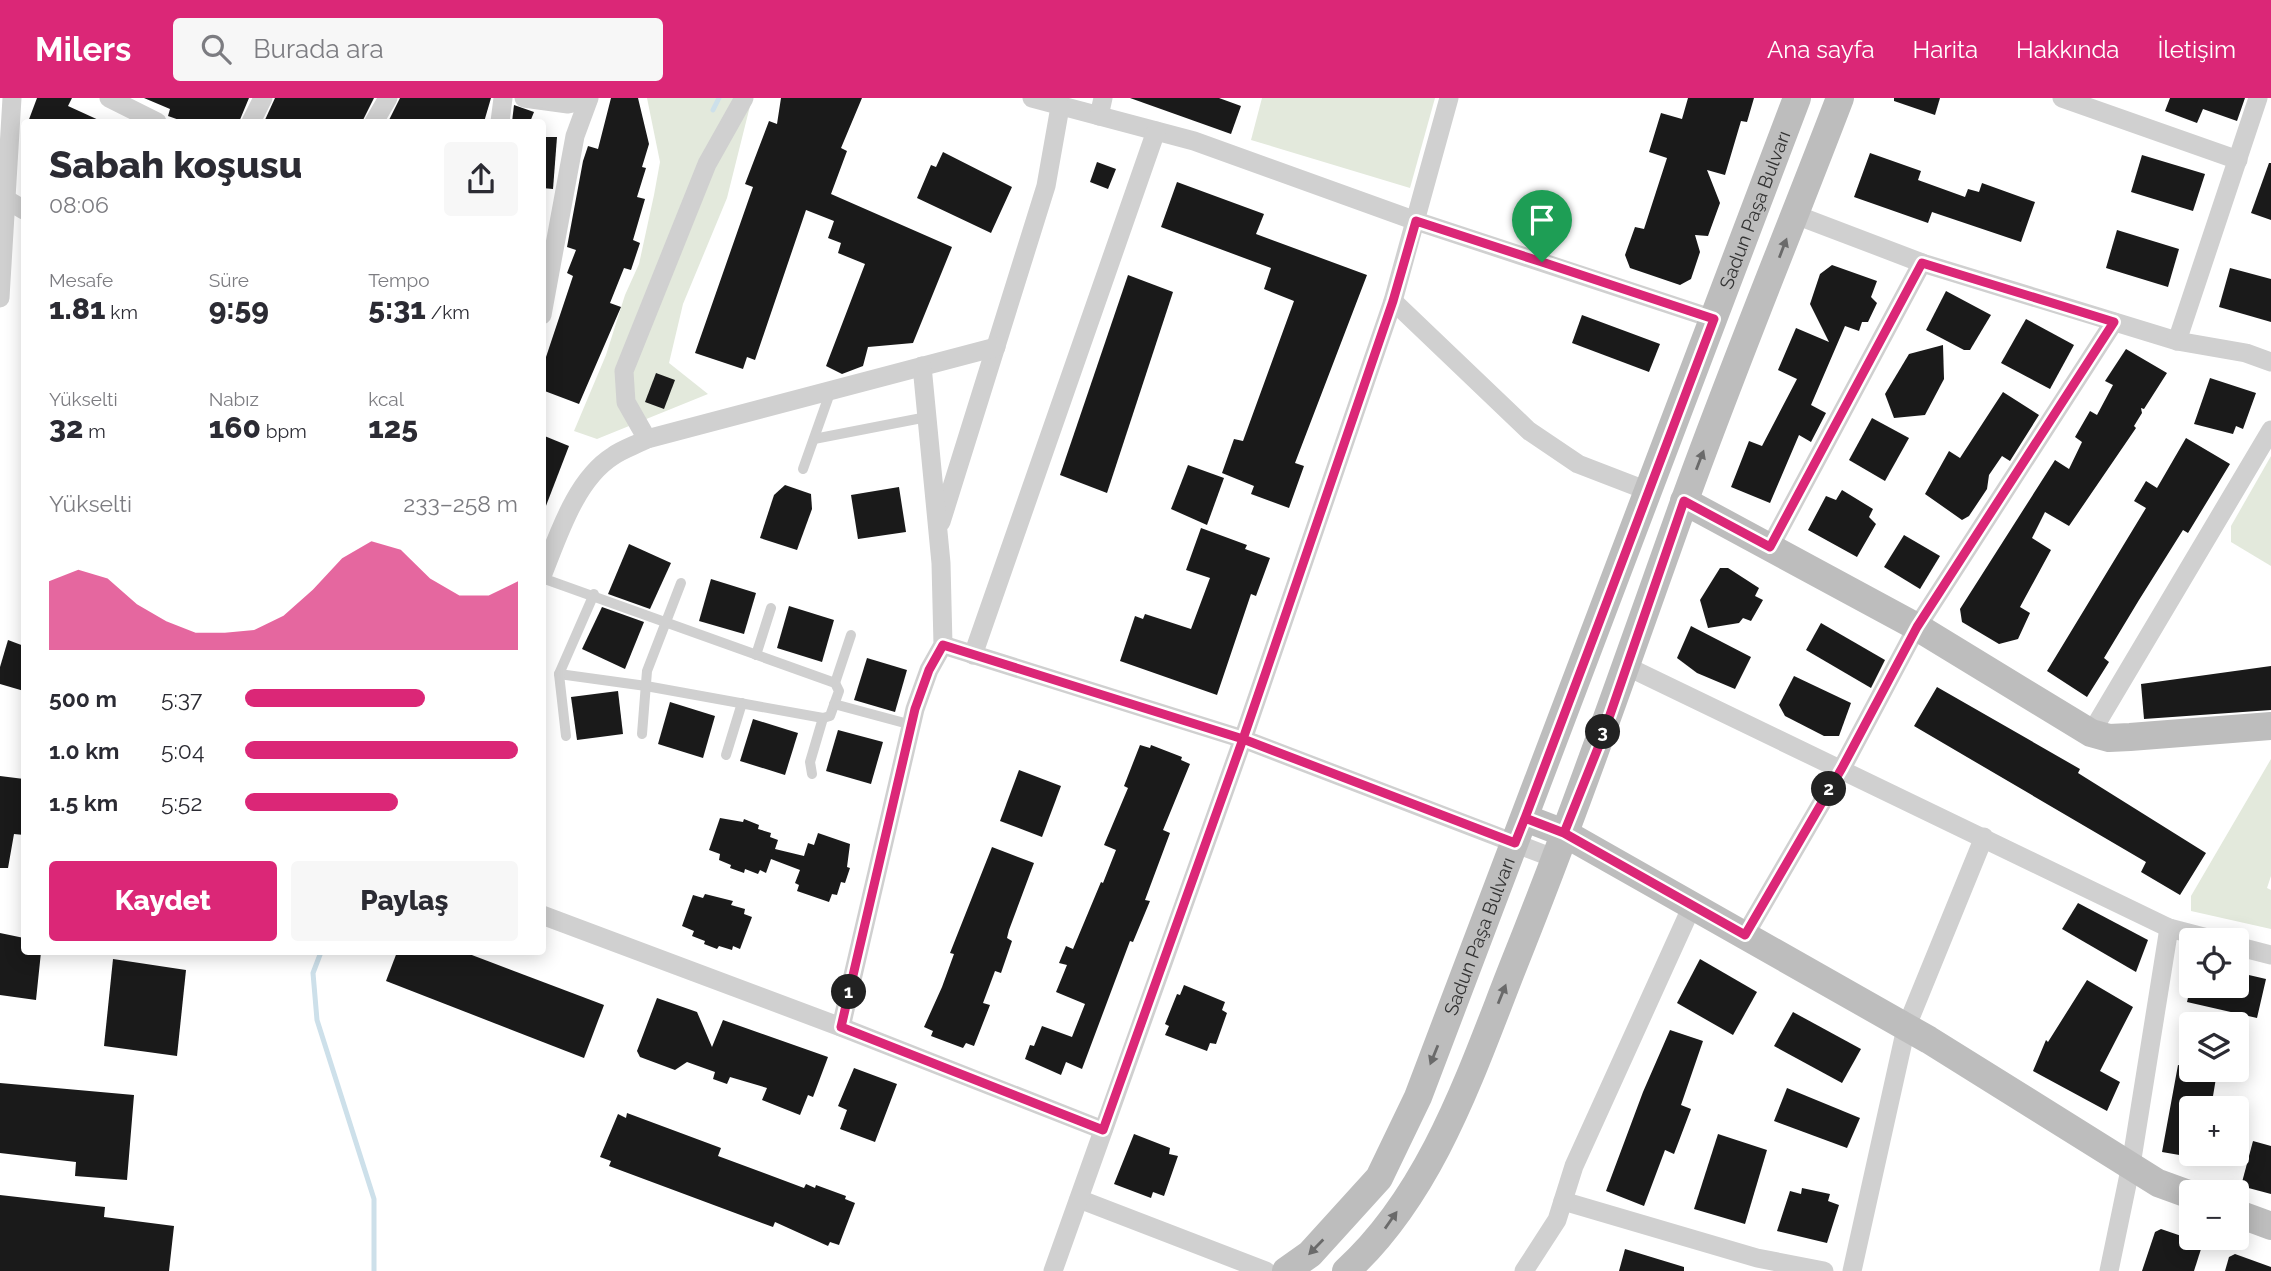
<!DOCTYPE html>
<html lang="tr">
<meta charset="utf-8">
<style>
:root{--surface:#fff;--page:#f7f7f7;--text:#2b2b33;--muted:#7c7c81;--accent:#db2777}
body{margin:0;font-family:Raleway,sans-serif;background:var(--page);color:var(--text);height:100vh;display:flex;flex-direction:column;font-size:26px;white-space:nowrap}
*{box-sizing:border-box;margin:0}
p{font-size:23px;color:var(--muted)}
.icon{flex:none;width:38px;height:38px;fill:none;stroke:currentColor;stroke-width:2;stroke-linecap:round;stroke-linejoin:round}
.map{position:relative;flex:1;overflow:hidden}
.drawer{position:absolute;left:21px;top:21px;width:525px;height:836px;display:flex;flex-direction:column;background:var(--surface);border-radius:7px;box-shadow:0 4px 18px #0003}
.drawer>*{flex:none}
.controls{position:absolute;left:2179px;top:830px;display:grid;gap:14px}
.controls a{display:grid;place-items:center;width:70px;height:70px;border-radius:7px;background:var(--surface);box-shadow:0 4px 18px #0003;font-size:35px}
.pin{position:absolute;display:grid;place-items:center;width:60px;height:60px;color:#fff;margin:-72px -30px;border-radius:50% 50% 50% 0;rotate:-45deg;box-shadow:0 0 7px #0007}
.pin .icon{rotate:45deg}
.km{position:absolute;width:35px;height:35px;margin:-18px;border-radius:50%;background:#222;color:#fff;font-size:19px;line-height:35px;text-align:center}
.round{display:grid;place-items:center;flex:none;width:74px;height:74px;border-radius:7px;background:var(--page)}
.overview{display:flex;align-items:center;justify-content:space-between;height:119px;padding:0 28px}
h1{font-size:38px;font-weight:800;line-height:52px}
.metrics{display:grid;grid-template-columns:repeat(3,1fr);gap:10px;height:119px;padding:7px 28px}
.metrics div{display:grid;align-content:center}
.metrics b{font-size:30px;font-weight:800}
.metrics small{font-size:19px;font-weight:400}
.metrics p{font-size:19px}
.chart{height:196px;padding:14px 28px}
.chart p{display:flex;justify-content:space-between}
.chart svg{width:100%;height:126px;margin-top:7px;fill:var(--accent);opacity:.7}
.action{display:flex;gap:14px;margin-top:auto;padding:14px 28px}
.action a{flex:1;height:80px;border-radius:7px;background:var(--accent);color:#fff;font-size:28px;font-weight:800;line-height:80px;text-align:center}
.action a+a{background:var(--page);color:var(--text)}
ul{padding:0 28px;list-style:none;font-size:23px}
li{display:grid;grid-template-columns:112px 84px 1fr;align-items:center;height:52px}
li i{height:18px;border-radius:9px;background:var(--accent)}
header{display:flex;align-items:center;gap:42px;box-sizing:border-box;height:98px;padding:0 35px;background:var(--accent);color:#fff}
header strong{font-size:33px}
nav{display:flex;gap:38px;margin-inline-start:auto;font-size:24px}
.search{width:490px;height:63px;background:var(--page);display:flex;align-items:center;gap:18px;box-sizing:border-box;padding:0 24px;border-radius:7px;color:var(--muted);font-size:26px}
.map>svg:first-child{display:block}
</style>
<header>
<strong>Milers</strong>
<div class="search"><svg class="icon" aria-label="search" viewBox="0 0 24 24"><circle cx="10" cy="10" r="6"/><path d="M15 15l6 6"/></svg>Burada ara</div>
<nav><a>Ana sayfa</a><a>Harita</a><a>Hakkında</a><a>İletişim</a></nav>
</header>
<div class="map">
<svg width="2271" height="1173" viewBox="0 0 2271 1173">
<rect width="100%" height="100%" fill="#fff"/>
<g fill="#e3e9dc">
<polygon points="647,0 752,0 727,100 683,206 669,265 708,296 597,341 574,333 606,257 625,197 639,166 654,97 660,64"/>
<polygon points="1262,0 1435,0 1410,90 1251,42"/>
<polygon points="2271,358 2271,468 2231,444 2231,428"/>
<polygon points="2271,661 2271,778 2267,790 2271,792 2271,831 2191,813 2191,798"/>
</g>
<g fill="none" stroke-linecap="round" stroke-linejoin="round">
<g stroke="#cde0ea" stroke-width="5">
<polyline points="713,12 719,0"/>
<polyline points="321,854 313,875 317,922 374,1101 374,1173"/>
</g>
</g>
<g fill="#1a1a1a">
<polygon points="37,0 72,0 68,8 103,24 28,24"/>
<polygon points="144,0 249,0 239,24 185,24 168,18 170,11"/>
<polygon points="275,0 374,0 362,24 264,24"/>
<polygon points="400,0 491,0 484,24 388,24"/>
<polygon points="611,0 638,0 649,46 642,69 646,70 637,99 645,101 633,142 640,145 631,172 624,170 610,205 621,209 579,306 542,292 542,271 573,178 567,175 576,152 567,149 583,63 588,48 598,51"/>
<polygon points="781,0 862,0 841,50 847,53 831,96 952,149 913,245 868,249 863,268 842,276 826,268 865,166 838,155 841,145 828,140 834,123 806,112 755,262 747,259 743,271 695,255 753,89 745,86 769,23 777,26"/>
<polygon points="1130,0 1219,0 1241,8 1231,36"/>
<polygon points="1688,0 1754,0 1747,24 1741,23 1725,77 1707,72 1720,105 1708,138 1695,137 1700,154 1691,181 1680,187 1630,170 1625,157 1635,129 1644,131 1667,60 1649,54 1661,15 1682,21"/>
<polygon points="1894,0 1940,0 1935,17 1894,3"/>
<polygon points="2170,0 2245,0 2237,23 2203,11 2197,25 2165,13"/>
<polygon points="514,7 534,14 530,24 512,24"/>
<polygon points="542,39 557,39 553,91 542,90"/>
<polygon points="943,54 1012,89 991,135 917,100 931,67 936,69"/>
<polygon points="1870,55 1921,73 1918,82 1965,99 1968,91 1979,94 1982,85 2035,104 2021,144 1932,114 1928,125 1854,99"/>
<polygon points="2142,57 2205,76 2193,113 2131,94"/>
<polygon points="1097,64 1116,71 1108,91 1090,84"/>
<polygon points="2269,65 2271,65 2271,122 2251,115"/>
<polygon points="1177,84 1264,116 1256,136 1367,177 1295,365 1304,368 1289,410 1251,396 1254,388 1222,375 1234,341 1243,343 1294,203 1264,191 1271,170 1161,129"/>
<polygon points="2117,132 2179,151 2168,189 2106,170"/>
<polygon points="1832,167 1877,183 1871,199 1877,205 1868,224 1862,224 1859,233 1845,228 1811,307 1826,315 1811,344 1799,337 1770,405 1731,389 1749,343 1762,348 1797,281 1778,272 1796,230 1829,244 1810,206 1820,176"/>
<polygon points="2230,170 2271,181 2271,224 2219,209"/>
<polygon points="1128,177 1173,194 1107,395 1060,377"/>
<polygon points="1946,193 1991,217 1970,252 1964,252 1926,232"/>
<polygon points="1582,217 1660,246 1649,274 1572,245"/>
<polygon points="2026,221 2074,247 2050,291 2001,265"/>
<polygon points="1943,247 1944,281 1925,317 1894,320 1885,296 1909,256"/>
<polygon points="2126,251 2167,275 2144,311 2141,310 2142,315 2134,328 2136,330 2069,428 2045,414 2032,440 2051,452 2020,509 2030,515 2018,541 1999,546 1962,524 1960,511 2055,362 2069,371 2082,344 2075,339 2090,313 2097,317 2113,287 2105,283"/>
<polygon points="656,275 675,282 664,311 645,304"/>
<polygon points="2210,280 2256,295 2243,331 2236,328 2233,336 2194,326"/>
<polygon points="2003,294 2039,317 2010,363 2002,358 1989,377 1987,391 1969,418 1962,422 1925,396 1949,353 1960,360"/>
<polygon points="1872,320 1909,340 1885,383 1849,362"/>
<polygon points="542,337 569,348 544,413 542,413"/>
<polygon points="2186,340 2230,366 2188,435 2183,432 2139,502 2104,560 2109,564 2087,599 2047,573 2146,410 2134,403 2146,383 2157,390"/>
<polygon points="1188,367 1224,380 1207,427 1171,411"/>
<polygon points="785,387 811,396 812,411 797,452 760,440 774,397"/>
<polygon points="899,389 906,434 858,441 851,397"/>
<polygon points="1842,392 1873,411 1869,419 1876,426 1857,459 1808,432 1826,398 1836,402"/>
<polygon points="1201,430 1247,447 1245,451 1270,460 1256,498 1251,496 1217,597 1120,563 1135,518 1143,521 1145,516 1191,531 1210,480 1186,472"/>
<polygon points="1904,437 1940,458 1920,491 1884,469"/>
<polygon points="629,446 671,465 650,511 608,496"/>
<polygon points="1720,470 1728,470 1759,490 1755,498 1763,502 1751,523 1743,520 1739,525 1708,530 1700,502"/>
<polygon points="711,481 756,495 744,536 699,523"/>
<polygon points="789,508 834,522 822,564 777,550"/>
<polygon points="602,509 644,524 625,571 582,551"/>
<polygon points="1821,525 1885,562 1871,590 1806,552"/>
<polygon points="1691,528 1751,559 1735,591 1697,575 1677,560"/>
<polygon points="8,542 24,548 24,593 0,586 0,569"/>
<polygon points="867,560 907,572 895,614 854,602"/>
<polygon points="2271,568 2271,612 2144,621 2141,586"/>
<polygon points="1794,578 1851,605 1839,638 1824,638 1785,618 1779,607"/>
<polygon points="1937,589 2080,671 2078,675 2206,755 2180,797 2141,774 2146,764 1914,628"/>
<polygon points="618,593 623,636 577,642 571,599"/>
<polygon points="670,604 715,618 703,660 658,646"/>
<polygon points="753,621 798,635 785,677 740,663"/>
<polygon points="838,632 883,644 871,686 826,673"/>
<polygon points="1140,647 1150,650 1151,647 1182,659 1181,662 1190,666 1163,732 1170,735 1145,802 1150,803 1133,844 1130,843 1082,971 1066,964 1061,977 1025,961 1030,947 1034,948 1042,928 1072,939 1085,906 1056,894 1067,867 1059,865 1066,848 1073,851 1101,784 1103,785 1116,752 1104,747 1128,690 1124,688"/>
<polygon points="1019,672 1061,688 1042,739 1000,723"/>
<polygon points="0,678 24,681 24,737 14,736 8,770 0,770"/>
<polygon points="720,720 743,724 744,721 759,727 758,731 771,735 770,739 778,742 775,751 804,758 808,745 814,747 818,735 850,746 847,769 850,770 845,785 841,784 837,797 832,796 829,804 797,793 799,787 795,785 800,772 771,761 766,775 760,772 758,776 745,771 744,775 730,770 731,767 719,762 720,756 709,752"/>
<polygon points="992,749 1034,765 1009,832 1007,840 1012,843 1001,875 995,873 983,905 990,907 974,948 966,945 963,950 931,938 933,933 924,929 942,889 954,856 950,855"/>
<polygon points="705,796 733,803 731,807 745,811 744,816 752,819 740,851 733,848 732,852 719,848 717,851 704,846 705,843 692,838 694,833 682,828 693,797 703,800"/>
<polygon points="2078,805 2148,842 2136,874 2062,831"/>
<polygon points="0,835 24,840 24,854 41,854 36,902 0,897"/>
<polygon points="397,854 464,854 604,907 584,960 386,883"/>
<polygon points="113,861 186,872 177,958 104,948"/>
<polygon points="1700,861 1757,894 1733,937 1677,905"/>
<polygon points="2236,874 2266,881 2257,920 2187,904 2191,887 2236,887"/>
<polygon points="2087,882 2133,909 2100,973 2120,984 2107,1013 2033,973 2046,942 2048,944"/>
<polygon points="1184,887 1225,904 1222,912 1227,915 1216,946 1210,945 1207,953 1165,937 1169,928 1165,926 1177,896 1180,897"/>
<polygon points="657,900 697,914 712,949 723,922 828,959 813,999 808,997 800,1017 762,1002 767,990 730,979 727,986 713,981 715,974 687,964 675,972 640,959 637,953"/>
<polygon points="1793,914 1861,951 1842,985 1774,948"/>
<polygon points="1670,932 1703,943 1681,1007 1691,1011 1674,1056 1665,1052 1644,1108 1606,1093 1643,994"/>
<polygon points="2178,967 2217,974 2211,1010 2191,1010 2191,1059 2162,1054"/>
<polygon points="854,970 897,986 875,1044 840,1031 847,1012 838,1008"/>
<polygon points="0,985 134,997 127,1082 75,1078 76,1064 0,1055"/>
<polygon points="1787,990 1860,1020 1847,1050 1774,1023"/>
<polygon points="627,1015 721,1050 718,1058 804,1090 806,1086 815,1090 816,1087 846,1098 845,1101 855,1105 839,1147 830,1144 828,1148 775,1124 773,1129 609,1068 611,1063 600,1059 618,1016 626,1020"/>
<polygon points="1134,1036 1170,1050 1169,1056 1178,1058 1164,1098 1153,1094 1151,1100 1114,1086"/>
<polygon points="1718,1036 1767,1052 1745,1126 1694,1111"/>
<polygon points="2253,1043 2271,1048 2271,1096 2241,1088"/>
<polygon points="1802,1090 1830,1096 1828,1103 1839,1107 1827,1145 1777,1133 1790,1093 1801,1096"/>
<polygon points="0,1097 105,1109 104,1119 174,1128 169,1173 0,1173"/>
<polygon points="2161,1131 2199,1144 2201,1151 2194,1173 2142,1173 2155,1134"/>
<polygon points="1625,1151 1684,1169 1684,1173 1619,1173"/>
<polygon points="2235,1156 2271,1169 2271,1173 2225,1173 2229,1159"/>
</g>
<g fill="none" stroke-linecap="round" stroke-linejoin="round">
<g stroke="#d0d0d0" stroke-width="10">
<polyline points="814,341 927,319"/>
<polyline points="803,371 831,292"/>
<polyline points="542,480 835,585 839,593 830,618 823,620 646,588 559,576"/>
<polyline points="756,557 771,510"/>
<polyline points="835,585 851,537"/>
<polyline points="834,606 912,627"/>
<polyline points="642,636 647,573 681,485"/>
<polyline points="566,638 559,576 594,496"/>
<polyline points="726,657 742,605"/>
<polyline points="812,676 810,664 823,620"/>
</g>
<g stroke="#d0d0d0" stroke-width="19">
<polyline points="109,0 157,24"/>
<polyline points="524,0 568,6 588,2"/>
<polyline points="1032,0 1194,43 1416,123 1714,221"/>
<polyline points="2062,0 2238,62"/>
<polyline points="1099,18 1103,0"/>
<polyline points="251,24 263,0"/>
<polyline points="374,24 388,0"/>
<polyline points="500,24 503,0"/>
<polyline points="4,100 24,112"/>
<polyline points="1796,117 1922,165 2177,243 2246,255 2271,264"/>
<polyline points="0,200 12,0"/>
<polyline points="1393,203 1529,333 1578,366 1648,393"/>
<polyline points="542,217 575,38 589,0"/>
<polyline points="2177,243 2258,0"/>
<polyline points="647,341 626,304 624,273 707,66 744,0"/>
<polyline points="941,424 1046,88 1060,9"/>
<polyline points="1770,449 1922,165"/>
<path d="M 542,478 C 558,439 575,382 613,358 C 623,351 636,347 647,341 L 996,249"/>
<polyline points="943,547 1243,641 1556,761"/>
<polyline points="973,557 1156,33"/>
<polyline points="1626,568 2169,830 2215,842"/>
<polyline points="2091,635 2271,332"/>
<polyline points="542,817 841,929 1103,1032"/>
<polyline points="1745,837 1842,670 1917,529 2114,224"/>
<polyline points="2236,848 2271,857"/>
<polyline points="841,929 915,611 929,572 943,547 941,465 922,268"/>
<polyline points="1079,1101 1266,1173"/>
<polyline points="1563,1103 1757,1160 1824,1173"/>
<polyline points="1053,1173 1243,641 1393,203 1449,0"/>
<polyline points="1524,1173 1557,1122 1574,1068 1692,808"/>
<polyline points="1852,1173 1906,930 1984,739"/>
<polyline points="2109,1173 2131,1067 2169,830"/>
</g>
<g stroke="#bdbdbd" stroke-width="28">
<polyline points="1684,403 1917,529 2091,635 2109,640 2130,639 2271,628"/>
<polyline points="1525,720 1564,735 1929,942 2158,1085 2191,1097"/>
<polyline points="2236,1115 2271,1128"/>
<path id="s1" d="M 1286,1173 L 1310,1156 L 1379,1080 L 1418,999 L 1797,0"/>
<path d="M 1346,1173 C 1433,1094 1472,972 1514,866 C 1575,714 1628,561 1683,407 C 1732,271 1788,136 1840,0"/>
</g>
</g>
<defs><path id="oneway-solid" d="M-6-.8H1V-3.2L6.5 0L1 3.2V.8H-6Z" transform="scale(1.75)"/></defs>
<g fill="#6a6a6a">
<use href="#oneway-solid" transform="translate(1783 150) rotate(-69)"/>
<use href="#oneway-solid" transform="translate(1700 362) rotate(-69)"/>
<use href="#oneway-solid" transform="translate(1502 896) rotate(-68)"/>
<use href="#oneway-solid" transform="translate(1434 957) rotate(112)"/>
<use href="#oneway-solid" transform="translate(1391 1122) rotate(-55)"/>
<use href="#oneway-solid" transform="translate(1316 1149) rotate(134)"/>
</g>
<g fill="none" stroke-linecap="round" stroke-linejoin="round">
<g stroke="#fff" stroke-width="14">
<polyline id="route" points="1542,164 1416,123 1393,203 1243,641 1103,1032 841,929 915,611 929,572 943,547 1243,641 1515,745 1525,720 1564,735 1745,837 1842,670 1917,529 2114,224 1922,165 1770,449 1684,403 1602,640 1564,735 1525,720 1714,221 1542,164"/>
</g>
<use href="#route" stroke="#db2777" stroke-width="9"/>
</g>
<g text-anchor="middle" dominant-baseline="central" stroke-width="7" stroke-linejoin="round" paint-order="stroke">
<g font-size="19" fill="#333" stroke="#fff">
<text stroke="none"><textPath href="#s1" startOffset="1171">Sadun Paşa Bulvarı</textPath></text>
<text stroke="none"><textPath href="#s1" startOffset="394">Sadun Paşa Bulvarı</textPath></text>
</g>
</g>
</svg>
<div class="controls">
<a><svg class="icon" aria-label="locate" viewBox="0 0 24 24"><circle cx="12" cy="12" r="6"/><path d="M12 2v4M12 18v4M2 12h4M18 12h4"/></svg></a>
<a><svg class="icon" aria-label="layers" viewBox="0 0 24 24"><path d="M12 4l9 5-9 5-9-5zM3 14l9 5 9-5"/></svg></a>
<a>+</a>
<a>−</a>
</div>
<div class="pin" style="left:1542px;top:164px;background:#1e9e55"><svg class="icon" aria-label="arrive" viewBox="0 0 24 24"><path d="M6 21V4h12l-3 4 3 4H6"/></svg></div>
<b class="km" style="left:849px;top:894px">1</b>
<b class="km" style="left:1829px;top:691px">2</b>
<b class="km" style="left:1603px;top:634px">3</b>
<section class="drawer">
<div class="overview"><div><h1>Sabah koşusu</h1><p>08:06</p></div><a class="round"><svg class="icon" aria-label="share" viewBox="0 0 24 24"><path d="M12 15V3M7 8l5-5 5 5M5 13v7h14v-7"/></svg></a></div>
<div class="metrics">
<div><p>Mesafe</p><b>1.81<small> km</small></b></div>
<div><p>Süre</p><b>9:59</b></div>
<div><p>Tempo</p><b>5:31<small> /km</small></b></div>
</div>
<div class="metrics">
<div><p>Yükselti</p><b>32<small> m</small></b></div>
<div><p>Nabız</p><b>160<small> bpm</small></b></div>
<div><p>kcal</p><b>125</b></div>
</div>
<div class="chart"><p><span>Yükselti</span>233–258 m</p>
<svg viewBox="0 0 160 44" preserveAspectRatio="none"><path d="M0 44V20L10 16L20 19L30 28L40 34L50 38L60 38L70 37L80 32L90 23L100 12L110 6L120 9L130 19L140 25L150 25L160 20V44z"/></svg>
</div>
<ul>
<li><b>500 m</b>5:37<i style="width:66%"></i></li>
<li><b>1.0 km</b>5:04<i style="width:100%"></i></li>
<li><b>1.5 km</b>5:52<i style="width:56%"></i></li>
</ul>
<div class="action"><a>Kaydet</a><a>Paylaş</a></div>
</section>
</div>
